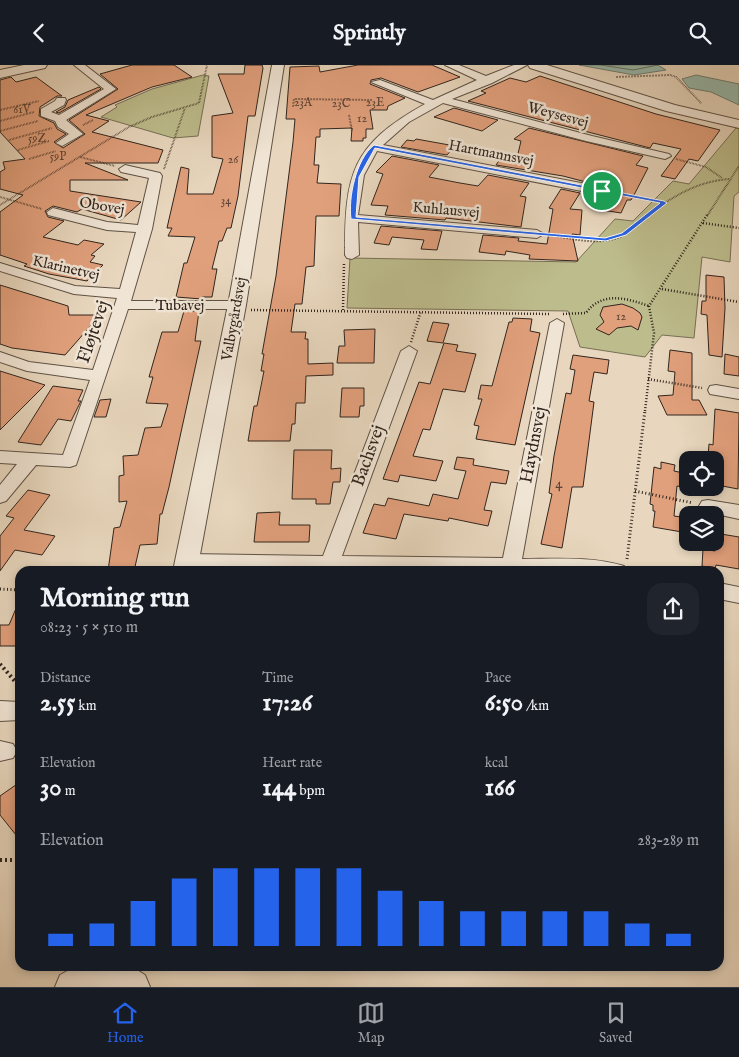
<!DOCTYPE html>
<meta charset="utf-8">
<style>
:root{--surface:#171b24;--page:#20242c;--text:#f1f3f6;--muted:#9ea1a6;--line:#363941;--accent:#2563eb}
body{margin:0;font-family:"IM FELL English",serif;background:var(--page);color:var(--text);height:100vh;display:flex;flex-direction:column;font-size:19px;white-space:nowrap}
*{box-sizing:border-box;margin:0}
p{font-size:16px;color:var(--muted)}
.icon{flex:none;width:28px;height:28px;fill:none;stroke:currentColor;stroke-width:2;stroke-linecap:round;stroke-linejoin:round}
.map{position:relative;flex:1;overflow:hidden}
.side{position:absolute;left:15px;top:501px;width:709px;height:405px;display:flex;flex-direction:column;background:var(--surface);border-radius:15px;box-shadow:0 2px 8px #0003}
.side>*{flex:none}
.controls{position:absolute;left:679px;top:386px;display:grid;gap:10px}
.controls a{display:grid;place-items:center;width:45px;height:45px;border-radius:10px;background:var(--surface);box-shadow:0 2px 8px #0003;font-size:25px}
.pin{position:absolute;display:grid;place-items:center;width:42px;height:42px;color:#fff;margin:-21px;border:2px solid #fff;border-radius:50%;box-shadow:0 1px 5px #0007}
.round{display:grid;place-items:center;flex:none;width:52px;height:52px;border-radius:15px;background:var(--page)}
.headline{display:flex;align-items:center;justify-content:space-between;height:85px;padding:0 25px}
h1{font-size:28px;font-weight:700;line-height:38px}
.figures{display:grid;grid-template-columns:repeat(3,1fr);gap:8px;height:85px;padding:5px 25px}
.figures div{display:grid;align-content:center}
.figures b{font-size:25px;font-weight:700}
.figures small{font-size:14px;font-weight:400}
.figures p{font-size:14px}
.chart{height:140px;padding:10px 25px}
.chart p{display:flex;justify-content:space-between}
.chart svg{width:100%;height:90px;margin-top:5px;stroke:var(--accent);stroke-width:6}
header{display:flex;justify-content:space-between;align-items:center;height:65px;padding:0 25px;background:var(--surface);font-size:22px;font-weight:700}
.menu{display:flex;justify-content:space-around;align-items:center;height:70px;border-top:1px solid var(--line);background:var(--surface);font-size:14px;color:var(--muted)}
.menu a{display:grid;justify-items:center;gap:2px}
.menu .on{color:var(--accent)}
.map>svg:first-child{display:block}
</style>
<header><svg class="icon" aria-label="back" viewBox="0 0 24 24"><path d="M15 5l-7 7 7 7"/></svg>Sprintly<svg class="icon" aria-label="search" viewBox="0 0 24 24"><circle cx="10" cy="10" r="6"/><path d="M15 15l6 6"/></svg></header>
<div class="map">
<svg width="739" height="922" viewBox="0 0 739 922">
<rect width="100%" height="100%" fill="#e8d7be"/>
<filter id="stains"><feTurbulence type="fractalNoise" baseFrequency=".004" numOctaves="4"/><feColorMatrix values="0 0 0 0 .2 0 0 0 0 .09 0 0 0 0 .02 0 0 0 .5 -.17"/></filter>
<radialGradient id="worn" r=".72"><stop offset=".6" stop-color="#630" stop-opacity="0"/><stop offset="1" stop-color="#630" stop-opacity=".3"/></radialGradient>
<g fill="#bdbc8c" stroke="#777055">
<polygon points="203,10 209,11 198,71 173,73 101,52 117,42 115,40 152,24"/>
<polygon points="736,63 739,63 739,127 734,131 730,197 702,192 694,273 662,270 645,292 580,282 568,246 347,243 350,193 576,197 615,154 633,156 673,116 689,119"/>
</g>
<g fill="#98baad" stroke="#6f7e74">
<polygon points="579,0 658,0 666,5 634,10"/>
<polygon points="696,10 739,19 739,40 711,27 689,23 682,14"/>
</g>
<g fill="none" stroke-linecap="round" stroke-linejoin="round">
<polyline stroke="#647066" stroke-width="1" points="601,0 633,5 658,0"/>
</g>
<g fill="#e1a07c" stroke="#31251e">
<polygon points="132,0 174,0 192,12 152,22 86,50 109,56 92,67 163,85 158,98 85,98 128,115 70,115 70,126 141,137 121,155 82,144 77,147 53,141 45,146 48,152 64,156 43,172 78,180 84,175 104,179 91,190 95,191 90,197 103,200 87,216 49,209 24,201 27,199 0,190 0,147 23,130 0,124 0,107 5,104 3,97 25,94 0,67 0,15 11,12 16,17 36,12 62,31 57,31 40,42 39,51 54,58 57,64 66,69 54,77 63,83 85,69 69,55 118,24 100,9"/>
<polygon points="245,0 262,0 263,3 255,51 248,51 238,131 231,163 227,163 222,176 219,176 212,204 217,204 212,232 202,232 202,234 176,232 184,198 187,198 195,172 168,171 172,163 167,163 181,102 189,104 187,129 213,129 223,94 212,92 212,51 233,48 218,9 244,9"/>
<polygon points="358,0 432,0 460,12 418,27 381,13 371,15 370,19 405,33 388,41 387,45 370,45 373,64 366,64 366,73 363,73 363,76 351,76 352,63 320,64 320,72 316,72 314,100 319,100 317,118 341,119 339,151 316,151 314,201 306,202 302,239 295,239 291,267 306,267 305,274 308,274 308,299 333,298 333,310 306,311 305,338 296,338 295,359 292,359 290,376 248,376 254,341 257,341 264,306 261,306 264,289 262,289 276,211 293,77 295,54 286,54 290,2 319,1 320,7"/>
<polygon points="540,11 656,49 720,65 698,96 689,94 675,114 661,111 681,84 653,78 650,83 468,36 486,28 481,26 510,13 526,17"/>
<polygon points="99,22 101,24 59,48 56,47 65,42 68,35"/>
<polygon points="454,43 498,55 482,66 434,52"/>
<polygon points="529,63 643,91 636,100 648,103 635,128 631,135 627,135 621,148 602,145 617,118 589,112 586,117 563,111 496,100 503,90 517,93 521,76 514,74"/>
<polygon points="416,74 455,81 447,90 401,82 407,75 414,76"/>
<polygon points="392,91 439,100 429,112 460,118 478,121 488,110 529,118 520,131 526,132 521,162 446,153 445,155 385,150 388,141 371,140 383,109 376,107"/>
<polygon points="561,124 580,128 570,144 582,145 580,170 572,169 578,196 529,194 530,190 506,186 505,190 479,187 483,170 519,173 518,176 547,179 553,144 549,143"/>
<polygon points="381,161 442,166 437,185 421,184 424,175 392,172 389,180 374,178"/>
<polygon points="706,210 724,212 725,243 722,292 709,290 707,250 701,249 702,236 706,236"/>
<polygon points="0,220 68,241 69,250 100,250 65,290 12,283 0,279"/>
<polygon points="622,239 633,243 640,248 642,252 638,265 631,261 617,263 609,270 596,264 604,257 600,250 603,242"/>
<polygon points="184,246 199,246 195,276 201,276 169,422 162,449 160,449 157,479 140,480 134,506 108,506 114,463 120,462 127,436 119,437 119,411 124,410 123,391 138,390 145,363 161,362 168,339 146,338 153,312 149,312 162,267 178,267"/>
<polygon points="513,253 532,254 530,266 540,268 515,380 476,374 479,361 474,360 482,334 478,334 481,320 492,321 509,257 512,257"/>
<polygon points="433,257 449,259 443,278 427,276"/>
<polygon points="375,264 374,298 337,298 339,281 345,281 344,265"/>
<polygon points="444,278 458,280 456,286 476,289 465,327 443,324 430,365 423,364 413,391 443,396 436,416 400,410 398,417 383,414 419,317 430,319"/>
<polygon points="670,285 692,288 692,335 699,335 707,350 667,350 658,331 673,330 675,307 668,306"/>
<polygon points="725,289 739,292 739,311 724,309"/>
<polygon points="573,290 609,295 607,309 594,307 589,336 594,337 583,422 572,422 562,483 541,479 552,429 549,428 554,391 566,328 571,329 575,305 570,304"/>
<polygon points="0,306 45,320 0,365"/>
<polygon points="53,321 83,325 78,336 81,336 71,356 58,354 41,380 18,377"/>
<polygon points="342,323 364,323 364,341 360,341 359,352 340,352"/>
<polygon points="111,334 106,352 94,352 100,335"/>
<polygon points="715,344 739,348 738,424 717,420 718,393 708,392 709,379 713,380"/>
<polygon points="294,385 332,385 331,404 341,403 340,417 333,417 330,439 316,439 316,434 292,434"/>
<polygon points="457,392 474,394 473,400 509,406 506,419 491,417 484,445 492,446 488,461 449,453 448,456 404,449 396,474 363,468 374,439 385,441 388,433 429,441 433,429 458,434 466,406 454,404"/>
<polygon points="661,397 675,400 674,406 688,409 688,423 677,421 674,451 688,453 688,468 653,462 655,446 653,446 653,440 650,439 654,402 661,404"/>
<polygon points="28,425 50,430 24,465 55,471 42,490 15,485 0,506 0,471 14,453 6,451"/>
<polygon points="280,447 279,460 310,460 309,477 254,477 257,448"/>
<polygon points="715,468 739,472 739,504 716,500 715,504 702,501 703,484 715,486"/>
<polygon points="20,534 20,581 0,581 0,560 9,560"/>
<polygon points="20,717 20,775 0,750 0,731"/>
</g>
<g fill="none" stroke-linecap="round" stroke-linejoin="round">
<g stroke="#5f5246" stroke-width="2">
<g id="minor">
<polygon points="74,0 85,0 116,24 66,55 83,69 62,81 56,78 69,69 58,62 55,56 41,51 41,44 55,36 57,33 65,33 66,35 64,40 51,47 59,50 104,24"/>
<path d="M 445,0 L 459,0 L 486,11 L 514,0 L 527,0 L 492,18 L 452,34 L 592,71 L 669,89 L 671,91 L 665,94 L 586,76 L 443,38 L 409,57 L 383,80 L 602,122 L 608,126 L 602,130 L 377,86 L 364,110 L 358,150 L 537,165 L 544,169 L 537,173 L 358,157 L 359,190 L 352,194 L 347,193 L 345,190 C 345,109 351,80 425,39 L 371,17 L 380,15 L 433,35 L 477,15 Z"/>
<polygon points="125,100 160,108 162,111 152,164 131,236 237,236 244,240 237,244 128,244 76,400 70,402 36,400 6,436 0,438 0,420 17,399 0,398 0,386 63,390 90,315 27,306 0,297 0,287 29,297 93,305 117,233 74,229 0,206 0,198 75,221 120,224 136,167 107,165 48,150 47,147 53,143 107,157 138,160 149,113 121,107 119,104"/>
<path d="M 557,254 L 564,258 L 522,494 C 555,494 592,491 624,501 L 627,506 L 188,503 L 181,501 L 178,496 L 181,491 L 188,489 L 323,491 L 401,286 L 409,281 L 417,286 L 342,491 L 503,493 L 550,258 Z"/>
<polygon points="716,320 739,324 739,334 710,329 708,325 710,321"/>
<polygon points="708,435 739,440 739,454 702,446 699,441 702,436"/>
<polygon points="719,518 739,522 739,538 719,534"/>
<polygon points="0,636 20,637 20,655 0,656"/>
<polygon points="0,676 13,679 17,686 13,693 0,696"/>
</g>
</g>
<g stroke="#5f5246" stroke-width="2">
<g id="tertiary">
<polygon points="24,0 47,0 45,3 0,13 0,5"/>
<polygon points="272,0 284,0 246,240 197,506 173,506 228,240"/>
<polygon points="528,0 547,0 675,40 739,55 739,63 666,46 530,3"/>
<polygon points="76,901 131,901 145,910 150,922 55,922 60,910"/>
</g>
</g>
<g stroke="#31251e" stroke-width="2" stroke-dasharray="0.5 1" stroke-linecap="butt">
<polyline points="616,12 670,10 676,12 701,38"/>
<polyline points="293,42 294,34 372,35"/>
<polyline points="0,45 39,36"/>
<polyline points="349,50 352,66"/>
<polyline points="0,56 34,47"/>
<polyline points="83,60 93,55"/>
<polyline points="0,66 38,56"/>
<polyline points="9,75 52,63"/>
<polyline points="18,85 49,76"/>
<polyline points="80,92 115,101"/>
<polyline points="29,94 56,86"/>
<polyline points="676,94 706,102 722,113"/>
<polyline points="164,104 185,43"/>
<polyline points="613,128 663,137"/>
<polyline points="0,132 42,144"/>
<polyline points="0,140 129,62 152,52 199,38 207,0"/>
<path d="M 646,151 C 672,132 697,116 730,114"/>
<polyline points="707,151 739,101"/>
</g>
<g stroke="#31251e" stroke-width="2.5" stroke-dasharray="1 2" stroke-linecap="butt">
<polyline points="703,158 739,163"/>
<path d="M 549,170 C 572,173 601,182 623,170 C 632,164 639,156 648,150"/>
<polyline points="662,224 739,237"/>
<polyline points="251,245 550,249"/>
<polyline points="343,245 344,198"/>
<path d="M 563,249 L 586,248 C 602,226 626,233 649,241"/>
<polyline points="411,277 421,246"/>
<polyline points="648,314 702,323"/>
<polyline points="645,346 654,268 649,241 707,150"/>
</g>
<g stroke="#31251e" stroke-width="3" stroke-dasharray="1 2.5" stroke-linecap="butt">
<polyline points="635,426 693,438"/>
<polyline points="627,494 645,345"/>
<polyline points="0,524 20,525"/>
</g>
<g stroke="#31251e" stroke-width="4" stroke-dasharray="2 3" stroke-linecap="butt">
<polyline points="0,599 20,622"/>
<polyline points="0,795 20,795"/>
</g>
<use href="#minor" fill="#f0e5d5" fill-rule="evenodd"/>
<use href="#tertiary" fill="#f0e5d5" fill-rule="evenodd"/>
</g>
<path fill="#2563eb" stroke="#fff" fill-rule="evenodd" d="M 374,80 L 664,136 L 667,138 L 626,170 L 606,176 L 351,154 C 348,133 356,94 374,80 ZM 375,83 L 660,138 L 622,168 L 605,173 L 356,152 L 359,112 Z"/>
<g text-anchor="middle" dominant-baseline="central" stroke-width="5" stroke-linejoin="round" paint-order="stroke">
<g font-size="12" fill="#5d4436">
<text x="303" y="37">23A</text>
<text x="375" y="37">23E</text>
<text x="341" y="38">23C</text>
<text x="22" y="44">61V</text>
<text x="362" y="53">12</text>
<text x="37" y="73">59Z</text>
<text x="58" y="91">59P</text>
<text x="233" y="94">26</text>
<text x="226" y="135">34</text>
<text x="621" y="251">12</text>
</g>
<g font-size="15" fill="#31251e" stroke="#f0e5d5">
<text transform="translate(558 50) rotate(15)">Weysesvej</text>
<text transform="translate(491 88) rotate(11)">Hartmannsvej</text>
<text transform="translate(102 141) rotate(10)">Obovej</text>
<text transform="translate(446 145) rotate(5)">Kuhlausvej</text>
<text transform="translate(66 203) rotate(13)">Klarinetvej</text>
<text x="180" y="240">Tubavej</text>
<text transform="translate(234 254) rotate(-80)">Valbygårdsvej</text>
</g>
<g font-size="15" fill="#5d4436">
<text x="559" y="418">4</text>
</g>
<g font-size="18" fill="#31251e" stroke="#f0e5d5">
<text transform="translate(94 267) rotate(-71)">Fløjtevej</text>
<text transform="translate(534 380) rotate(-79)">Haydnsvej</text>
<text transform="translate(369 391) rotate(-70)">Bachsvej</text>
</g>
</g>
<rect width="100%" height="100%" filter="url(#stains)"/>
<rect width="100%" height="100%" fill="url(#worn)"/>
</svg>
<div class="controls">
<a><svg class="icon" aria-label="locate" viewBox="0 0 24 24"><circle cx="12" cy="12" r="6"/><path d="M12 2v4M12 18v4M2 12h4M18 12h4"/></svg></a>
<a><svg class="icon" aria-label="layers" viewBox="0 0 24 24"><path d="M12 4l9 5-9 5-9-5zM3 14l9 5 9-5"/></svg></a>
</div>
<div class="pin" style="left:602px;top:126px;background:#1e9e55"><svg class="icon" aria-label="arrive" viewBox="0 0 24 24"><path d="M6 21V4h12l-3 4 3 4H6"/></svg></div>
<section class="side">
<div class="headline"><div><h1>Morning run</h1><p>08:23 · 5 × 510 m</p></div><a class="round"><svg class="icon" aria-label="share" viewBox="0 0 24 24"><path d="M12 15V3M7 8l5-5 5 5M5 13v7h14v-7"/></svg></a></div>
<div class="figures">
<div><p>Distance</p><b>2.55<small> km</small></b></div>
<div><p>Time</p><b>17:26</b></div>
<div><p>Pace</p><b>6:50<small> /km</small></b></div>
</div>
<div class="figures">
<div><p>Elevation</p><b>30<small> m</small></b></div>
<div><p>Heart rate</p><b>144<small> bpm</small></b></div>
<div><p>kcal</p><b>166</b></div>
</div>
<div class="chart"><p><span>Elevation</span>283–289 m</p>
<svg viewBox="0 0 160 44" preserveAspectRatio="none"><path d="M5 44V38M15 44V33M25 44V22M35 44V11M45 44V6M55 44V6M65 44V6M75 44V6M85 44V17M95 44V22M105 44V27M115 44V27M125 44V27M135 44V27M145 44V33M155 44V38"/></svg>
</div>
</section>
</div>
<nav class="menu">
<a class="on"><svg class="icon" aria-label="home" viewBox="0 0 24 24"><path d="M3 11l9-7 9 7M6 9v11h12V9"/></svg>Home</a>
<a><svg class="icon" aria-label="map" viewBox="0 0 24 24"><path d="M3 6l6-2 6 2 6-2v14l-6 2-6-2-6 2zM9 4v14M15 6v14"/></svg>Map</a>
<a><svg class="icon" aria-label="saved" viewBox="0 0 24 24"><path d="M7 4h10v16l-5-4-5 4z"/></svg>Saved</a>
</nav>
